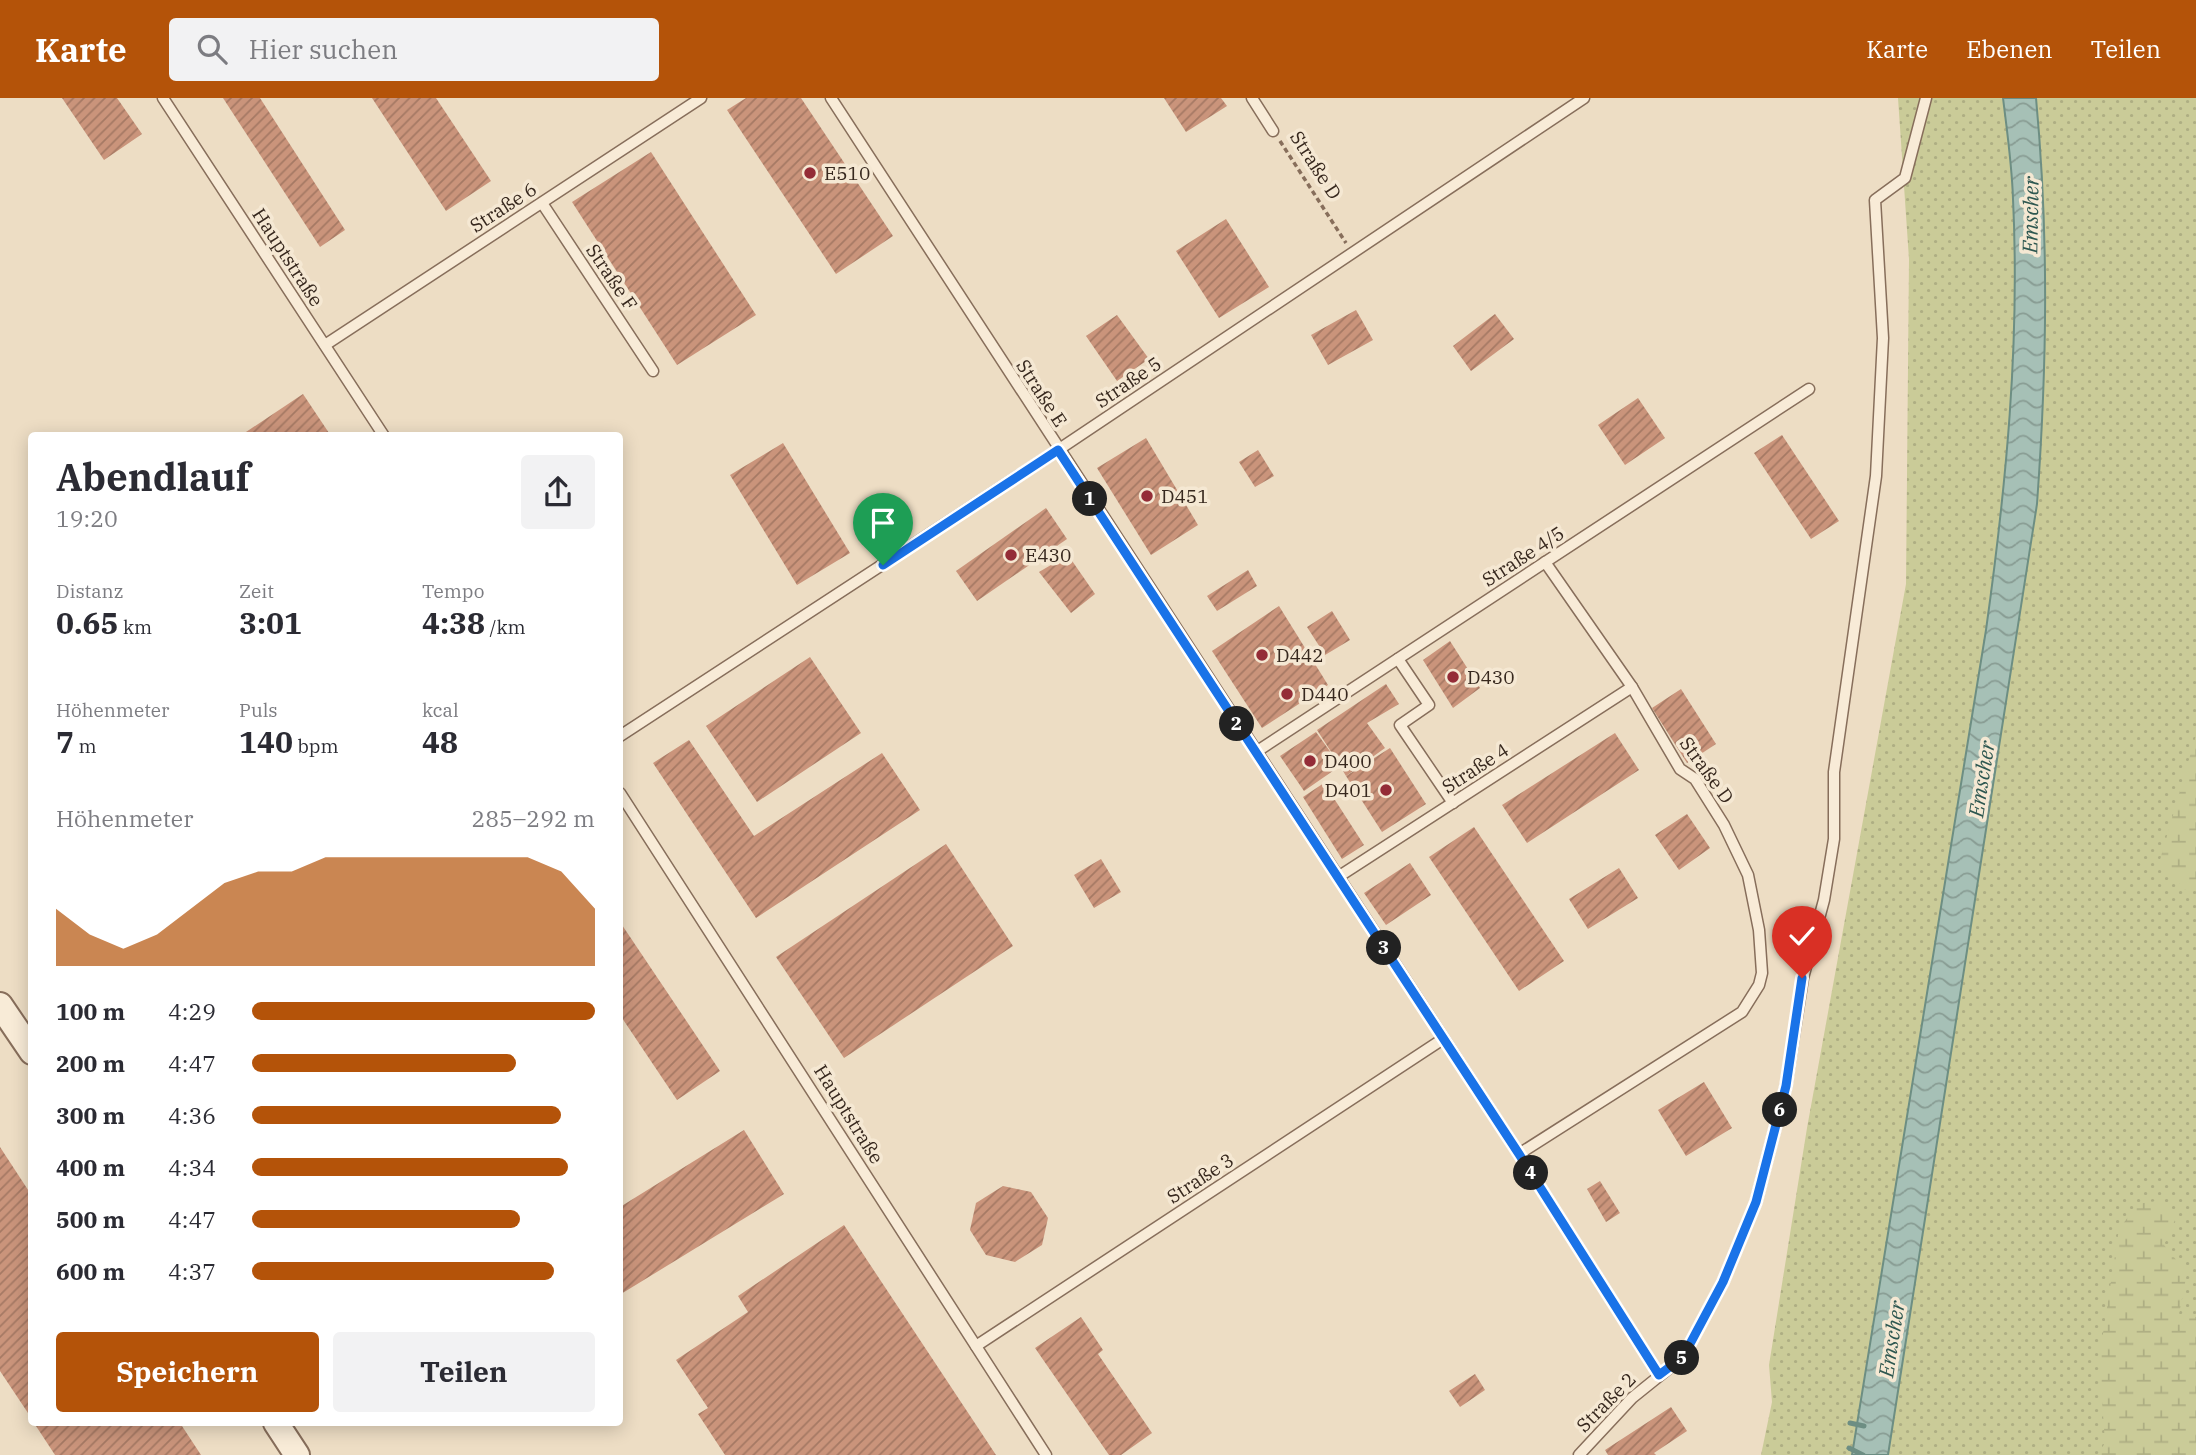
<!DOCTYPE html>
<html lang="de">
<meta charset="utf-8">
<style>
:root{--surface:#fff;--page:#f2f2f3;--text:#2b2b33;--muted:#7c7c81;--accent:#b45309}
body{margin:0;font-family:"IBM Plex Serif",serif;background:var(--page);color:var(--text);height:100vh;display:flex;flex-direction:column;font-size:26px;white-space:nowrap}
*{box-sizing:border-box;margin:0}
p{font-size:23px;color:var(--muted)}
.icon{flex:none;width:38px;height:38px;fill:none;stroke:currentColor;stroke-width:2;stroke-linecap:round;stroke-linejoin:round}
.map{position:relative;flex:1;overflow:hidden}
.sheet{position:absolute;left:28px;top:334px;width:595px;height:994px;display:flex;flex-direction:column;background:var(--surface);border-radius:7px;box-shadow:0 4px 18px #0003}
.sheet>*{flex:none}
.pin{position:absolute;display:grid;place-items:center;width:60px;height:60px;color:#fff;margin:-72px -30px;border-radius:50% 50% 50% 0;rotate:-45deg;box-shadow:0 0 7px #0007}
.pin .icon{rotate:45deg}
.km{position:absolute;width:35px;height:35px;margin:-18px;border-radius:50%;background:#222;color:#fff;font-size:19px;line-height:35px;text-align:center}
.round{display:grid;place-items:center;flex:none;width:74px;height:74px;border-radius:7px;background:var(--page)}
.overview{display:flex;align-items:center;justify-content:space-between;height:119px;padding:0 28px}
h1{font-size:38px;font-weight:700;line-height:52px}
.stats{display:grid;grid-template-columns:repeat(3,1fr);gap:10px;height:119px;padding:7px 28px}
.stats div{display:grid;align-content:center}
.stats b{font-size:30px;font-weight:700}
.stats small{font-size:19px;font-weight:400}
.stats p{font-size:19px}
.chart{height:196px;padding:14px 28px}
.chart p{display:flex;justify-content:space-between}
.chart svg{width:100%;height:126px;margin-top:7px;fill:var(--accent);opacity:.7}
.button{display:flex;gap:14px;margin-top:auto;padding:14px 28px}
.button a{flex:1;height:80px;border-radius:7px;background:var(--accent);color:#fff;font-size:28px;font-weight:700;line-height:80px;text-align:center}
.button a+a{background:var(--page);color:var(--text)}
ul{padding:0 28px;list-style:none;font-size:23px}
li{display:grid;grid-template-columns:112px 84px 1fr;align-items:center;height:52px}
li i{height:18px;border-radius:9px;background:var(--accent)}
header{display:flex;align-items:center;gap:42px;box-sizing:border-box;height:98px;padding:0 35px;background:var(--accent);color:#fff}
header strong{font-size:33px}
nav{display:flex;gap:38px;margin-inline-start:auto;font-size:24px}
.search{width:490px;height:63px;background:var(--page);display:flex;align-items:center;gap:18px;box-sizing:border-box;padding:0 24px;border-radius:7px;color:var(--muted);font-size:26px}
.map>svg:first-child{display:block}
</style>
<header>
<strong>Karte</strong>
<div class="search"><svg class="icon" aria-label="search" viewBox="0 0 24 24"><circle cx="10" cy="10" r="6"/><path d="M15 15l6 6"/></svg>Hier suchen</div>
<nav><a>Karte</a><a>Ebenen</a><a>Teilen</a></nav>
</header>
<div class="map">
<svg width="2196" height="1357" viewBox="0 0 2196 1357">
<defs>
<pattern id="grass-dots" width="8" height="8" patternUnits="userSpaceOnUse" patternTransform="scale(1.75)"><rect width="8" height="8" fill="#cacb98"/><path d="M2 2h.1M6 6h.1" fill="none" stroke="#aeae83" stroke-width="1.8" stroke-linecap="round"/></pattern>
<pattern id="wetland-marsh" width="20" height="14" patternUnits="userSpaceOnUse" patternTransform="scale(1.75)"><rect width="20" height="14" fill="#cacb98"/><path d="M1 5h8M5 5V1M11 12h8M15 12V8" fill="none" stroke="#aeae83"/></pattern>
<pattern id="water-waves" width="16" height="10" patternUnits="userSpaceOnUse" patternTransform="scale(1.75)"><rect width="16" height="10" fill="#a6c0b6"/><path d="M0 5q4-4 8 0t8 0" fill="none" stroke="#889c93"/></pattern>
<pattern id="building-hatch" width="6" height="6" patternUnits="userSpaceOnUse" patternTransform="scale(1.75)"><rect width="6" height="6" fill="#ca947b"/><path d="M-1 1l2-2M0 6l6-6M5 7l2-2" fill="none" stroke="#a57964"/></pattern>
</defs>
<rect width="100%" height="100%" fill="#edddc4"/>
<polygon fill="url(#grass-dots)" points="1898,0 2196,0 2196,1357 1761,1357 1772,1304 1769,1267 1807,1030 1906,486 1909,161"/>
<g fill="url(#wetland-marsh)">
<polygon points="2196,637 2196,791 2185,792 2160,762"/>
<polygon points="2163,1102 2175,1122 2164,1147 2187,1175 2179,1216 2196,1219 2196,1357 2099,1357 2105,1344 2099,1262 2119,1131 2138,1106"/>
</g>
<path fill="url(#water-waves)" stroke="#6d8e83" stroke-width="2" d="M 2003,0 L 2036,0 C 2049,139 2047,267 2037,406 L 1888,1357 L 1852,1357 L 1986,532 C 2006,389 2020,246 2013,101 C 2012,67 2007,33 2003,0 Z"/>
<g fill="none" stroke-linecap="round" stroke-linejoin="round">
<g stroke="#6d8e83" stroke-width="5">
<polyline points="1850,1325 1864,1328"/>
<polyline points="1849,1350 1863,1357"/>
</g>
</g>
<g fill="url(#building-hatch)">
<polygon points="62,0 117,0 142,36 104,62"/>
<polygon points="223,0 260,0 345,132 320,149"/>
<polygon points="372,0 436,0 491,83 446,113"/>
<polygon points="746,0 801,0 893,138 836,176 727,12"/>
<polygon points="1164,0 1221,0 1227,8 1186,34"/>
<polygon points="651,54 756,217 677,267 572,104"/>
<polygon points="1226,121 1269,189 1219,220 1176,153"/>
<polygon points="1356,212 1373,242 1328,267 1311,237"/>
<polygon points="1495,216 1514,241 1471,273 1453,248"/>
<polygon points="1117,217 1149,261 1117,283 1086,238"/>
<polygon points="303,296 331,338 240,338"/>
<polygon points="1638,300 1665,340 1625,367 1598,327"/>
<polygon points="1782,337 1839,423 1811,441 1754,355"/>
<polygon points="1146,340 1198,427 1151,457 1097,370"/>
<polygon points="783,345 850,455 797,487 730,377"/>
<polygon points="1258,352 1274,378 1255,389 1239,364"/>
<polygon points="1046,410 1067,441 977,503 956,473"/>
<polygon points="1068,457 1095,496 1071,515 1039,474"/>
<polygon points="1248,472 1257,488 1217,513 1207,498"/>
<polygon points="1279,508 1328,587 1262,630 1212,553"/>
<polygon points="1332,513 1350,542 1325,557 1307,529"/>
<polygon points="1450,543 1480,590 1453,610 1423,562"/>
<polygon points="810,559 861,635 757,704 706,628"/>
<polygon points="1386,586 1399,606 1367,625 1385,650 1346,678 1340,668 1304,693 1280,658 1316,634 1337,663 1317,632"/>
<polygon points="1681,591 1716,646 1687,665 1652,610"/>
<polygon points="1615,635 1639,672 1527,745 1502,707"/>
<polygon points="689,642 754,738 882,655 920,712 756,820 653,665"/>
<polygon points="1390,650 1426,706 1382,734 1346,678"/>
<polygon points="1324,685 1364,747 1342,761 1303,699"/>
<polygon points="1687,716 1710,750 1679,772 1655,737"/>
<polygon points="1474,729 1564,863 1519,893 1429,759"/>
<polygon points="946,746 1013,848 844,960 776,859"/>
<polygon points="1101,761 1121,794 1094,810 1074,777"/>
<polygon points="1410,765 1431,797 1386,827 1364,795"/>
<polygon points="1619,770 1638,800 1588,831 1569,801"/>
<polygon points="620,824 720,973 677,1002 620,917"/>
<polygon points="1704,984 1732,1030 1686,1058 1658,1012"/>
<polygon points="744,1032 784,1096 621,1196 620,1109"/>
<polygon points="0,1049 32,1098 32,1321 0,1273"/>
<polygon points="1600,1083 1620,1115 1606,1124 1587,1091"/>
<polygon points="1003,1088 1031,1094 1048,1120 1042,1147 1015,1164 986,1157 970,1132 976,1105"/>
<polygon points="844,1127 867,1162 996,1357 725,1357 698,1316 708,1310 676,1262 748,1214 738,1198"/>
<polygon points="1081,1219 1103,1252 1098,1256 1152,1335 1121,1357 1109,1357 1035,1250"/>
<polygon points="1475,1276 1485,1292 1460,1309 1449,1293"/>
<polygon points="1671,1309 1687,1333 1654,1355 1656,1357 1608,1357 1605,1352"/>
<polygon points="34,1325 180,1325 201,1357 55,1357"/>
</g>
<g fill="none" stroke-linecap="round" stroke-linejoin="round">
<g stroke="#876e5b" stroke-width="13">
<g id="service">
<polyline points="163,0 384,338"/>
<polyline points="831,0 1519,1056 1659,1277"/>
<polyline points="1252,0 1273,33"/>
<polyline points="542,105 653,273"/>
<polyline points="325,247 701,0"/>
<polyline points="1398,561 1429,607 1400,627 1453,705"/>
<polyline points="620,638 1058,352 1584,0"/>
<polyline points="1256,654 1809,291"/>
<polyline points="620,695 1046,1357"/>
<polyline points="1338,779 1632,589"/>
<polyline points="1519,1056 1742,914 1759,887 1762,875 1759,832 1748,777 1724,727 1695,681 1680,671 1632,589 1545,464"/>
<polyline points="976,1248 1443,941"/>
<polyline points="1579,1357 1632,1300 1683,1259 1723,1184 1756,1104 1786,988 1803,880 1824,802 1834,741 1834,674 1876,378 1883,240 1875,102 1905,80 1926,0"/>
</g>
</g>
<g stroke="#876e5b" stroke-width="28">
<g id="tertiary">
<polyline points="0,907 32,954"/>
<polyline points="276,1325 297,1357"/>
</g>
</g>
<polyline stroke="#876e5b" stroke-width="3.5" stroke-dasharray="5 3.5" stroke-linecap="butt" points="1280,43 1346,145"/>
<use href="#service" stroke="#f8ebd7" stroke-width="10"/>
<use href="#tertiary" stroke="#f8ebd7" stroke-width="24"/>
</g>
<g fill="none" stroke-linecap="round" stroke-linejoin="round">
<g stroke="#fff" stroke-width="14">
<polyline id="route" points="883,467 1058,352 1519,1056 1659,1277 1683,1259 1723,1184 1756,1104 1786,988 1802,880"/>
</g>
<use href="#route" stroke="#1a73e8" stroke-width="9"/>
</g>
<g fill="#942c37" stroke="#f5e8d3" stroke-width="2.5">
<circle cx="810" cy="75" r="7"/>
<circle cx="1147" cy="398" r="7"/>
<circle cx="1011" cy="457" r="7"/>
<circle cx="1262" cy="557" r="7"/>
<circle cx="1453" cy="579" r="7"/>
<circle cx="1287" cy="596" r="7"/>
<circle cx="1310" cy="663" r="7"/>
<circle cx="1386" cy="692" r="7"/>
</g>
<g text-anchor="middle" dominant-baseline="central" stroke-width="7" stroke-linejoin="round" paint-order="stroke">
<g font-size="19" fill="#37281e" stroke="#f5e8d3">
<text transform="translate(1316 67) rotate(57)">Straße D</text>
<text transform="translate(503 109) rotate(-33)">Straße 6</text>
<text transform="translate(288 159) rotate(57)">Hauptstraße</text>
<text transform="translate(612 179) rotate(56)">Straße F</text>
<text transform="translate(1128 284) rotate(-34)">Straße 5</text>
<text transform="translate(1042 295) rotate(57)">Straße E</text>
<text transform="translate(1523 458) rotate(-33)">Straße 4/5</text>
<text transform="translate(1475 670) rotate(-33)">Straße 4</text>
<text transform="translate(1707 672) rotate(54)">Straße D</text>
<text transform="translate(849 1016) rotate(58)">Hauptstraße</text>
<text transform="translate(1200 1080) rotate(-33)">Straße 3</text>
<text transform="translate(1606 1304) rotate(-45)">Straße 2</text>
</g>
<g font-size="19" fill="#37281e" stroke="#f5e8d3" text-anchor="start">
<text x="824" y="75">E510</text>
<text x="1161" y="398">D451</text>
<text x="1025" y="457">E430</text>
<text x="1276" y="557">D442</text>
<text x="1467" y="579">D430</text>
<text x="1301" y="596">D440</text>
<text x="1324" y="663">D400</text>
<text x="1372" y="692" text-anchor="end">D401</text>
</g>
<g font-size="21" font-style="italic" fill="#2e5750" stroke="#f5e8d3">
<text transform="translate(2030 117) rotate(-89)">Emscher</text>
<text transform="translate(1981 681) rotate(-81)">Emscher</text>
<text transform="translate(1891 1241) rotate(-81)">Emscher</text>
</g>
</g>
</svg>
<div class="pin" style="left:883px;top:467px;background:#1e9e55"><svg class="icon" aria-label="arrive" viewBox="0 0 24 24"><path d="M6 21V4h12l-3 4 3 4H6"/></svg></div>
<div class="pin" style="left:1802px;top:880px;background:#d93025"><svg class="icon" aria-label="check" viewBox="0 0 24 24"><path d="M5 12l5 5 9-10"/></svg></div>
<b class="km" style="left:1090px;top:401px">1</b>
<b class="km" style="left:1237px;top:626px">2</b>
<b class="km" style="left:1384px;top:850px">3</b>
<b class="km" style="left:1531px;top:1075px">4</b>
<b class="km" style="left:1682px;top:1260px">5</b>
<b class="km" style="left:1780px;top:1012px">6</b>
<section class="sheet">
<div class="overview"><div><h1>Abendlauf</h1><p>19:20</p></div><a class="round"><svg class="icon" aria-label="share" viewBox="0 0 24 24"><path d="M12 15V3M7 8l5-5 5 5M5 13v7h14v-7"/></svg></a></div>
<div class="stats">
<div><p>Distanz</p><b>0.65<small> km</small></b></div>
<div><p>Zeit</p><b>3:01</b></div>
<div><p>Tempo</p><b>4:38<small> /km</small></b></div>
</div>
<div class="stats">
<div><p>Höhenmeter</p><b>7<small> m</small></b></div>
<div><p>Puls</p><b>140<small> bpm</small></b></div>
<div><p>kcal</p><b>48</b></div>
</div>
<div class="chart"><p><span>Höhenmeter</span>285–292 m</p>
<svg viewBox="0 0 160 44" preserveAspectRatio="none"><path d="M0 44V24L10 33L20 38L30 33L40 24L50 15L60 11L70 11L80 6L90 6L100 6L110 6L120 6L130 6L140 6L150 11L160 24V44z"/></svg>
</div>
<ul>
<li><b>100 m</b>4:29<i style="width:100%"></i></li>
<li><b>200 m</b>4:47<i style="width:77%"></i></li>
<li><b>300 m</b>4:36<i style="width:90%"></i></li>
<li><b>400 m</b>4:34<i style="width:92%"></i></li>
<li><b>500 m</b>4:47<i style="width:78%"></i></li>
<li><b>600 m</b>4:37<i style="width:88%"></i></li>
</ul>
<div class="button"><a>Speichern</a><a>Teilen</a></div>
</section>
</div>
